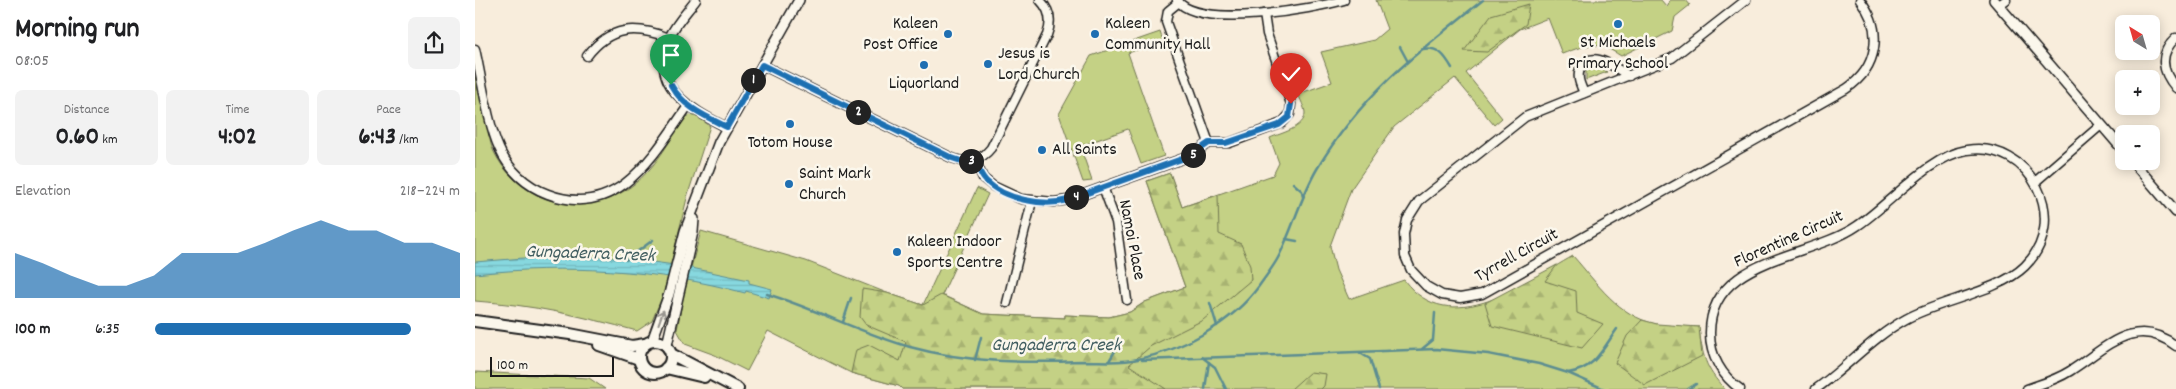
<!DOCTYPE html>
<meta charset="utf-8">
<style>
:root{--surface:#fff;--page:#f2f2f2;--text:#202124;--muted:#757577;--accent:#1f6fb2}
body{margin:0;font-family:Dekko,sans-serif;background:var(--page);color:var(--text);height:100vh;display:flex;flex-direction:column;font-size:19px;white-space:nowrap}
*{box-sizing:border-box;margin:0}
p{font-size:16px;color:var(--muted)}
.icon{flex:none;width:28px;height:28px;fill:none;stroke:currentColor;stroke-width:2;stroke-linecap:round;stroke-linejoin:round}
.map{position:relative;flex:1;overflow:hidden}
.sheet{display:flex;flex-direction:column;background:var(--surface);width:475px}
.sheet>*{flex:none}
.needle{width:32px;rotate:323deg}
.controls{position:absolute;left:1640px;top:15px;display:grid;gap:10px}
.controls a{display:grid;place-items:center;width:45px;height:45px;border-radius:8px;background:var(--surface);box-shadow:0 2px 12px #0003;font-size:25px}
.scale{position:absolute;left:15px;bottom:12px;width:124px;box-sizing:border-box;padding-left:5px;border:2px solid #1c1c1c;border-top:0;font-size:14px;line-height:18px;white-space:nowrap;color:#1c1c1c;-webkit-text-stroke:4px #fbf7ec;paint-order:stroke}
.pin{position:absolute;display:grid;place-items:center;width:42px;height:42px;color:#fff;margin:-51px -21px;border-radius:50% 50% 50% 0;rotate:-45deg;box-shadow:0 0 5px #0007}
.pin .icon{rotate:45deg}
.km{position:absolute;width:25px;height:25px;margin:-12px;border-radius:50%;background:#222;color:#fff;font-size:14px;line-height:25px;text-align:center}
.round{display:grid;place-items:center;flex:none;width:52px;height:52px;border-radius:8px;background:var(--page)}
.head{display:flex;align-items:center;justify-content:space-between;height:85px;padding:0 15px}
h1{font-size:28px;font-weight:700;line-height:38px}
.stats{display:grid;grid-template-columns:repeat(3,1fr);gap:8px;height:85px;padding:5px 15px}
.stats div{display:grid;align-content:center;border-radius:8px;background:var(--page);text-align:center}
.stats b{font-size:25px;font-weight:700}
.stats small{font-size:14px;font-weight:400}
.stats p{font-size:14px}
.chart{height:140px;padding:10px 15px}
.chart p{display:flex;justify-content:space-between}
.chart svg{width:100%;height:90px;margin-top:5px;fill:var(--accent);opacity:.7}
ul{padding:0 15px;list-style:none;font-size:16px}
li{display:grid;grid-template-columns:80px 60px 1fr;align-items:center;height:38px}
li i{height:12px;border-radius:6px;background:var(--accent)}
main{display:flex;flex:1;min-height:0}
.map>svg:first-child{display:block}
</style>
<main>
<section class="sheet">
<div class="head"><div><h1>Morning run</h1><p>08:05</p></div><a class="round"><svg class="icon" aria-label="share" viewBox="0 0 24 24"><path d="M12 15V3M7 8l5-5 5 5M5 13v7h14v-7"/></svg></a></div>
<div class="stats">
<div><p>Distance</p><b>0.60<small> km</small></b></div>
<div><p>Time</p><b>4:02</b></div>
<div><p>Pace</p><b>6:43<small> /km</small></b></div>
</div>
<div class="chart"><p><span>Elevation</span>218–224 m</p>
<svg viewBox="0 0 160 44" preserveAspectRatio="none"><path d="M0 44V22L10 27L20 33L30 38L40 38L50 33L60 22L70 22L80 22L90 17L100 11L110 6L120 11L130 11L140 17L150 17L160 22V44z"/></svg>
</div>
<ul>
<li><b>100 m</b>6:35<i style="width:84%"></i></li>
</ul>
</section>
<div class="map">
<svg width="1701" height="389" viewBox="0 0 1701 389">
<defs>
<pattern id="forest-firs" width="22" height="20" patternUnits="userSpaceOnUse" patternTransform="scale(1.25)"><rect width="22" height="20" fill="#c4d185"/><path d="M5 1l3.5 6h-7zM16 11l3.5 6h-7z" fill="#a8b372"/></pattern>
<pattern id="water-rules" width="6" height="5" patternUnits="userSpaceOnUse" patternTransform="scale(1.25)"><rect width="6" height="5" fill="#87d8df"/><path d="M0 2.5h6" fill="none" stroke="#74b9bf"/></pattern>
</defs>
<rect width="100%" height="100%" fill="#f8eddc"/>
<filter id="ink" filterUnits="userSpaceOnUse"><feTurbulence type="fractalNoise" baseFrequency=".02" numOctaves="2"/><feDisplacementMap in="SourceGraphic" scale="10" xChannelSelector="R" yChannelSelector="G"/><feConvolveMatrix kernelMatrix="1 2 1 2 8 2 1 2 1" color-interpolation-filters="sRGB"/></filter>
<g filter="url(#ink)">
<g fill="#c4d185" stroke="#707650">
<path d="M 901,0 L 1186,0 L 1192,7 L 1195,0 L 1211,0 L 1215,5 L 1200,17 L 1197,31 L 1146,56 C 1121,40 1114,44 1087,54 L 1073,18 L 1045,29 L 991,73 L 1027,118 L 1019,125 L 980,78 L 919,127 L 876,189 L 855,246 L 861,270 L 874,299 L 929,280 C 975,341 1050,283 1098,256 C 1122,283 1143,316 1181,324 C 1194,327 1210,326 1224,327 C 1227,354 1230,369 1250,389 L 427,389 L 424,386 L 376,373 L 293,331 L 272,371 L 240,355 L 210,344 L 202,330 L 208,297 L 226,231 L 331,261 L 412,293 L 448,305 L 502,188 L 513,194 L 467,295 L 508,314 L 590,318 L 590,315 L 634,317 L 655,312 L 670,302 L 710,287 L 672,181 L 695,173 L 707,207 L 798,175 L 804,163 L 795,138 C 806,133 830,128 830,113 C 830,108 825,99 823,94 L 857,82 L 846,52 L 899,40 L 912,29 Z"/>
<polygon points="685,32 688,41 653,53 689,156 666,164 653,129 605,146 617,181 608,182 584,114 616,56"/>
<polygon points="1117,66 1124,66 1132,72 1111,80 1111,70"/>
<path d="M 0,77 C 4,95 9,112 13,130 C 15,137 15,145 19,152 C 46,205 111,221 158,185 C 180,169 195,140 210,118 L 215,115 L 223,117 L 235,126 L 213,194 L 189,292 L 177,321 L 162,331 C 107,316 58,305 0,301 Z"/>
<polygon points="0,372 114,378 130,389 0,389"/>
</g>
<g fill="url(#forest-firs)" stroke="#707650">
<polygon points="1054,4 1051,24 1012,52 989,51 1016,15"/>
<polygon points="695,173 707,207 743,195 744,234 766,244 775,266 776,280 728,320 676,346 654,365 691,389 427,389 424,386 376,373 381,350 394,345 425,361 431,342 391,325 385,317 387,289 412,293 448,305 466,295 508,314 590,318 590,315 634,317 655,312 670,302 710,287 672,181"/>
<polygon points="1082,265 1070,281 1101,291 1102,313 1128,324 1107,348 1017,326 1010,303"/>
<polygon points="1167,320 1182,324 1224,327 1227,356 1170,385 1140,363 1152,336"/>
<polygon points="835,372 851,374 849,386 846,389 816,389"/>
</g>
<path fill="url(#water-rules)" stroke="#5c8d91" d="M 73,256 L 148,258 L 207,266 L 274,280 L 274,283 L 297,289 L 294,298 L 271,291 L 270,293 C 182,269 90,264 0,274 L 0,262 Z"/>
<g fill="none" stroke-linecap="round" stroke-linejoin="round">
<g stroke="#5c8d91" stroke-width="2.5">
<polyline points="925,47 932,60"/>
<path d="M 948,49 C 963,46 970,56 977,68"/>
<polyline points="818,183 827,191 828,197"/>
<polyline points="811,239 822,241"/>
<polyline points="151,260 178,240"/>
<path d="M 292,294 C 341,309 386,333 435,347 C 493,363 550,363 610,361 C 627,361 647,363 663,359 C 708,350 757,323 784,286 C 791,276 799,266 804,256 C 818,228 826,196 842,169 C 886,95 942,52 1008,0"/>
<polyline points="735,303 742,326"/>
<polyline points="368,322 376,298"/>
<polyline points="947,349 958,340 960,313"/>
<polyline points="885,353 895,359 904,389"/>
<polyline points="727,357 740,367 751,389"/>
<polyline points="500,360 506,337"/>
<polyline points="667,360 961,349 1013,354 1064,364 1093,373 1129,389"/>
<polyline points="634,361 640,351 639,345"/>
<path d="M 1093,373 C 1120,369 1127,350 1142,329"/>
<polyline points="730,389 734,362"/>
<polyline points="1213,389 1221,384"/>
</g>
<g stroke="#1c1c1c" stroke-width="11">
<g id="minor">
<path d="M 221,0 C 212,12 200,24 194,38 C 173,87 216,109 251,127"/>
<path d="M 702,0 C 723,30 838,9 869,0"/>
<path d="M 1271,0 L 1197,58 L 1050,117 L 944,201 L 932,220 L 929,234 L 930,256 L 936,270 L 951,286 L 967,295 L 985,298 L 1007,294 L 1371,89 C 1403,68 1409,30 1385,0"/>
<polyline points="704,2 693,11 691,22 734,143"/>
<polyline points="1524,5 1531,0"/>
<path d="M 1701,38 C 1683,54 1687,72 1701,88"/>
<path d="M 0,49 C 7,79 12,121 24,148 C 33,169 51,186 73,194 C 143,221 179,154 213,106"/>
<path d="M 112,56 C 135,26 161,25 194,38"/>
<path d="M 287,65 L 477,158 C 492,164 506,161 516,148 L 572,35 C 577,22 575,10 565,0"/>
<path d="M 1109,93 C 1105,84 1101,76 1106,67 C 1118,48 1141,69 1154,76"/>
<polyline points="500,160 508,178 518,186 546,199 579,202 593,200 715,156 734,143 754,143 807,123 815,114 816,104 792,34 789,14"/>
<polyline points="1560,182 1626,125"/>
<polyline points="628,187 641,222 652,300"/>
<polyline points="532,303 557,201"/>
<path d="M 1265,389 C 1247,376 1235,356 1235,334 C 1234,257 1334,259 1382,226 C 1414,205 1454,156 1492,150 C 1556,140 1596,221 1550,266 C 1524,292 1465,300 1431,319 C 1398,337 1372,367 1341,389"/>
<path d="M 1552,389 C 1566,384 1581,380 1595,371 C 1629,350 1659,313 1701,346"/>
</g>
</g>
<g stroke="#1c1c1c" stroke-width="12">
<g id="tertiary">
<polyline points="1519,0 1649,151"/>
<polyline points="1657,161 1701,212"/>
<polyline points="177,341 194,294 210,231 244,142 324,0"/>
<polyline points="192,345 218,232 219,219"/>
</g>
</g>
<g stroke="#1c1c1c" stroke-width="14">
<g id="secondary">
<polyline points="0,321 95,334 157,346 170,344"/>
<circle cx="180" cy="357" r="16"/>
<polyline points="124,345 164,359"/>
<polyline points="196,354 263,389"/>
<polyline points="191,368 229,377"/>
</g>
</g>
<use href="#minor" stroke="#fbf7ec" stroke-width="8"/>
<use href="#tertiary" stroke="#fbf7ec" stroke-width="9"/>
<use href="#secondary" stroke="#fbf7ec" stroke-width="10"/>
</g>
<defs><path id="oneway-shaft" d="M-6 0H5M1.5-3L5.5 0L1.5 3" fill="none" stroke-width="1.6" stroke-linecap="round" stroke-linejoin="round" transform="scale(1.25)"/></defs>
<use stroke="#97948e" href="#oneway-shaft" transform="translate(186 317) rotate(-70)"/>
</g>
<g fill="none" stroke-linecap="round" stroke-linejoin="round" filter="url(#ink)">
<g stroke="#fff" stroke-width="10">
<path id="route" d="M 196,85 C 208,107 230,116 252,127 L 287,65 L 477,158 L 486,161 L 500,160 C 503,167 505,175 511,181 C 529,199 568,207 593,200 L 715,156 L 734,143 L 751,143 L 804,125 L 814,117 L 816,104"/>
</g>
<use href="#route" stroke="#1f6fb2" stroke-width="6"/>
</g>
<g fill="#1f6fb2" stroke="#fbf7ec" stroke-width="2">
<circle cx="1143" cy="24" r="5"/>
<circle cx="473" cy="34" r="5"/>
<circle cx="620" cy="34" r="5"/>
<circle cx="513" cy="64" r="5"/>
<circle cx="449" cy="65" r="5"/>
<circle cx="315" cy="124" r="5"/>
<circle cx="567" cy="150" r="5"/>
<circle cx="314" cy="184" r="5"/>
<circle cx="422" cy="252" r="5"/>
</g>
<g text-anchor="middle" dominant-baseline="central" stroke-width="5" stroke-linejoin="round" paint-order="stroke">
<g font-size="18" fill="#1c1c1c" stroke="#fbf7ec" text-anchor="start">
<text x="463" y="24" text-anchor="end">Kaleen<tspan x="463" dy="21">Post Office</tspan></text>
<text x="630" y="24">Kaleen<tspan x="630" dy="21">Community Hall</tspan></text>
<text x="1143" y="43" text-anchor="middle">St Michaels<tspan x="1143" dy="21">Primary School</tspan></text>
<text x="523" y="54">Jesus is<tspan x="523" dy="21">Lord Church</tspan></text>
<text x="449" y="84" text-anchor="middle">Liquorland</text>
<text x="315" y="143" text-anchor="middle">Totom House</text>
<text x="577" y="150">All Saints</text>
<text x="324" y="174">Saint Mark<tspan x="324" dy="21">Church</tspan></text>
<text x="432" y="242">Kaleen Indoor<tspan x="432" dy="21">Sports Centre</tspan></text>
</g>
<g font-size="18" fill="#1c1c1c" stroke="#fbf7ec">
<text transform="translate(656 240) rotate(79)">Namoi Place</text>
<text transform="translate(1314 240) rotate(-24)">Florentine Circuit</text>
<text transform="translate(1042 256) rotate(-29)">Tyrrell Circuit</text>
</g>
<g font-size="19" font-style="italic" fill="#415e60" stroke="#fbf7ec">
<text transform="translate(115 255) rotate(2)">Gungaderra Creek</text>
<text x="581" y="346">Gungaderra Creek</text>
</g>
</g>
</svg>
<div class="controls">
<a><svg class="needle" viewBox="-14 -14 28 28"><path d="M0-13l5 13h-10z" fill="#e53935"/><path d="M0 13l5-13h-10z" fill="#757577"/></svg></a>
<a>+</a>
<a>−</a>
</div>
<div class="scale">100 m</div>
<div class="pin" style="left:196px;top:85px;background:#1e9e55"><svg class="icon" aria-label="arrive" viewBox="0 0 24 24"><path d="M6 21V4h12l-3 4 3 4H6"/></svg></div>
<div class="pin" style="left:816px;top:104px;background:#d93025"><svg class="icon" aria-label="check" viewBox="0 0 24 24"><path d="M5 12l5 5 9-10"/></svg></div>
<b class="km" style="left:278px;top:80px">1</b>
<b class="km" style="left:383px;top:112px">2</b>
<b class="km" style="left:496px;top:161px">3</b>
<b class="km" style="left:601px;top:197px">4</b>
<b class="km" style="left:718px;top:155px">5</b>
</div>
</main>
